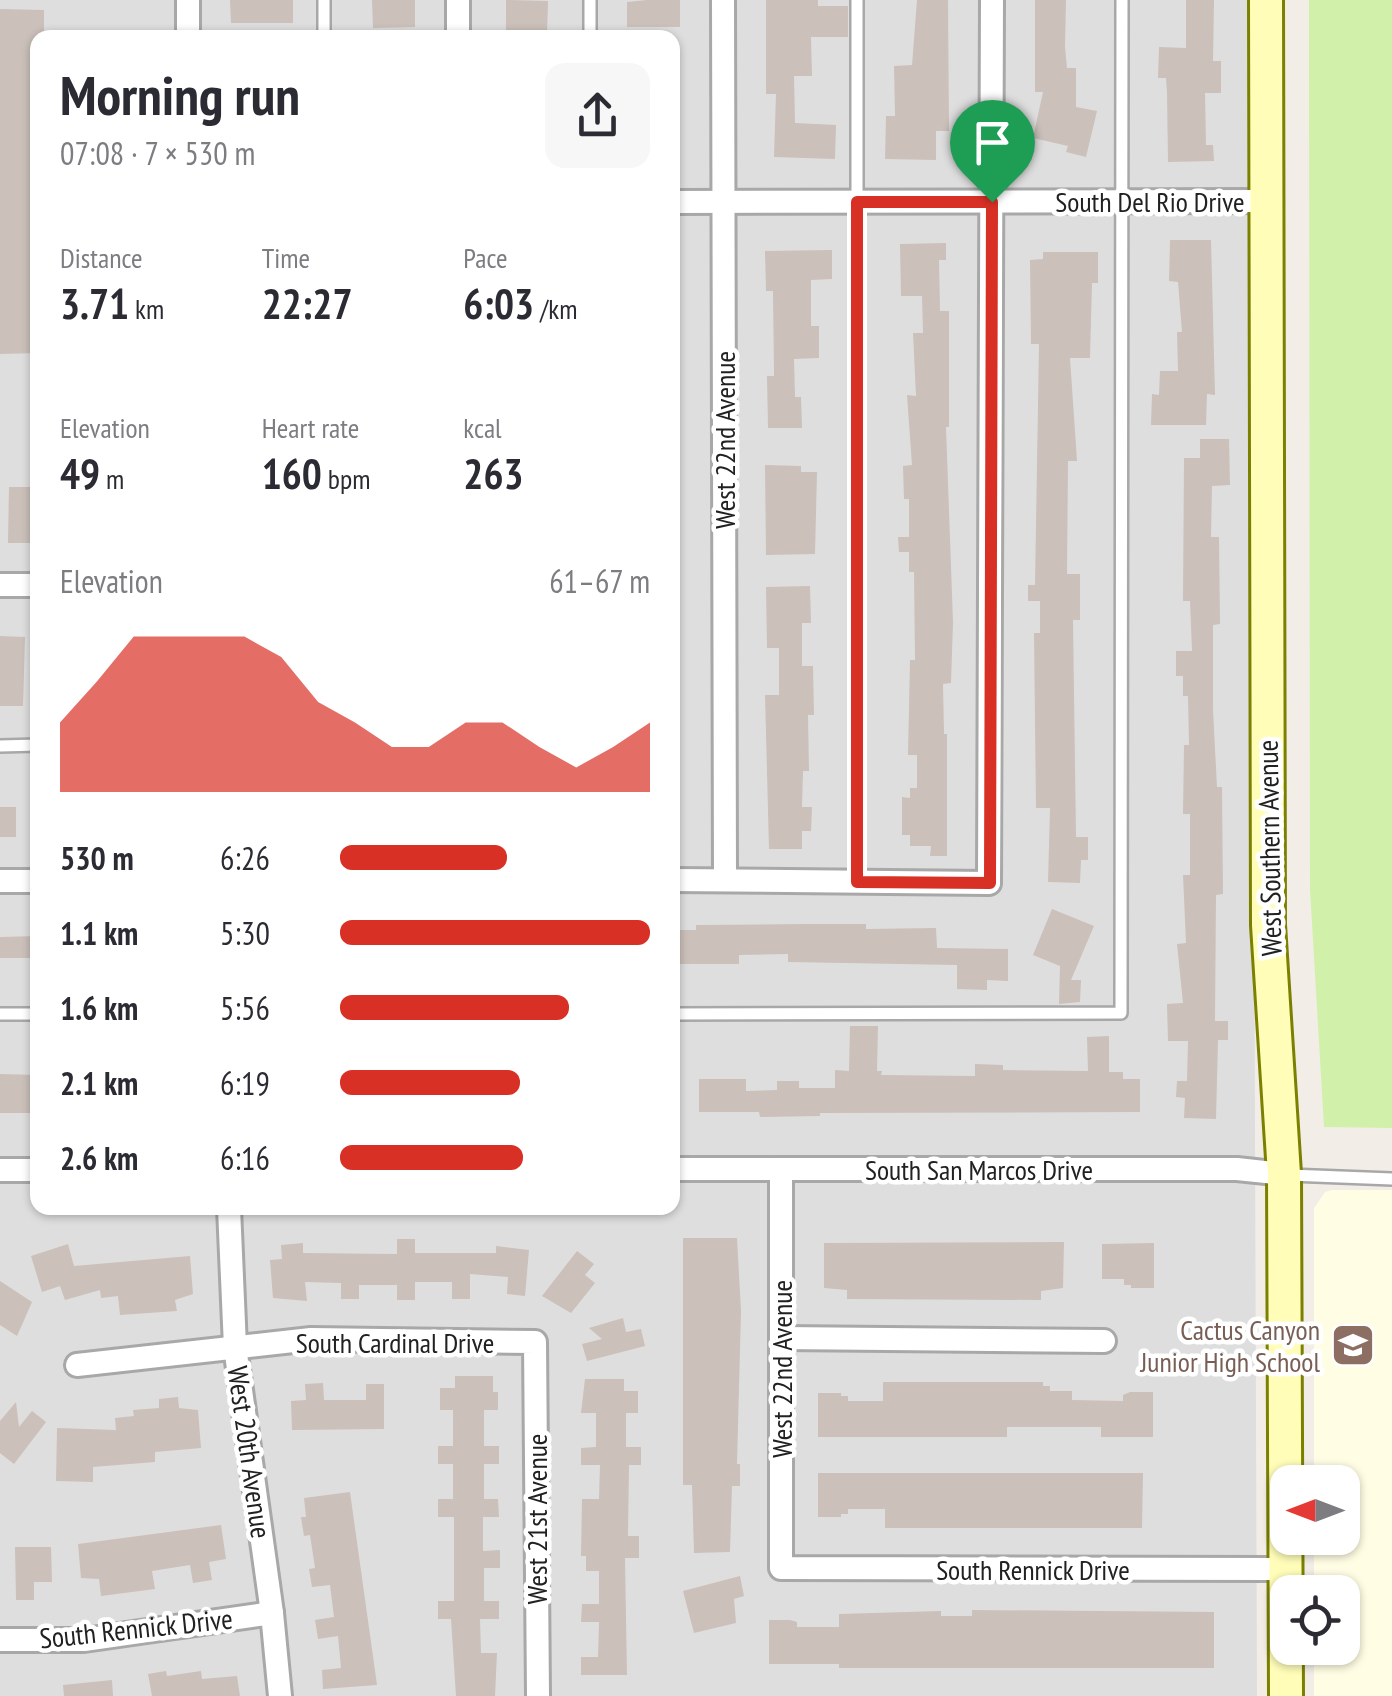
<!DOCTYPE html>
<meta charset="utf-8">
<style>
:root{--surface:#fff;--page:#f7f7f7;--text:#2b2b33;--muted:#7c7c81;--accent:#d93025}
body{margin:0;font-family:"PT Sans Narrow",sans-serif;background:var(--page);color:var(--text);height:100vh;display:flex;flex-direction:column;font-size:38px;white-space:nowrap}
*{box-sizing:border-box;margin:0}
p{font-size:32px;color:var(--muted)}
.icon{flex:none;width:55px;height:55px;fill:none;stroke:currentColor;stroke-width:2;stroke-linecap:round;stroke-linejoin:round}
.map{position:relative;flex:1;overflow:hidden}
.sheet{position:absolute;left:30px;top:30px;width:650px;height:1185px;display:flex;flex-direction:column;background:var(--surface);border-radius:20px;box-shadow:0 2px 8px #0004}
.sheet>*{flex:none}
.needle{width:65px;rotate:270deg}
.controls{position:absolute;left:1270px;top:1465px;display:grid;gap:20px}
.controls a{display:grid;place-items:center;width:90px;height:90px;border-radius:20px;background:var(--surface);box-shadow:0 2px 8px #0004;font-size:50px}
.pin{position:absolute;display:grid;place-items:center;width:85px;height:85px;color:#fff;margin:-102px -42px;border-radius:50% 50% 50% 0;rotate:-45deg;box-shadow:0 0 10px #0007}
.pin .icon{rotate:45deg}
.round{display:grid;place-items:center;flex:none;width:105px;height:105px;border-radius:20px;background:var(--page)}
.head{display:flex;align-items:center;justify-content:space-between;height:170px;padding:0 30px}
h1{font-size:55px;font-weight:600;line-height:75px}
.stats{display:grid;grid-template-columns:repeat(3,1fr);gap:15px;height:170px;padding:10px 30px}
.stats div{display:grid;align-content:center}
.stats b{font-size:42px;font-weight:600}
.stats small{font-size:28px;font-weight:400}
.stats p{font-size:28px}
.chart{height:280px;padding:20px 30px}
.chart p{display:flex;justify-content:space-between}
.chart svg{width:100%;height:180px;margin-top:10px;fill:var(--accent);opacity:.7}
ul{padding:0 30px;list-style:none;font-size:32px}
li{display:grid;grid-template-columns:160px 120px 1fr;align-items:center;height:75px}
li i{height:25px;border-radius:12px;background:var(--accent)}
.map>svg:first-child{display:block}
</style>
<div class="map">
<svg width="1392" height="1696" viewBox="0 0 1392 1696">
<rect width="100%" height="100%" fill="#f2eee7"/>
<path fill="#dfdede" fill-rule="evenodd" d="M 0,0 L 1251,0 L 1257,1696 L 0,1696 ZM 38,38 L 672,38 L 672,1208 L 38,1208 Z"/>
<polygon fill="#fffde3" points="1332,1190 1392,1190 1392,1696 1314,1696 1314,1648 1342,1648 1342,1592 1314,1592 1314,1538 1342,1538 1342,1482 1314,1482 1314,1208 1325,1192"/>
<polygon fill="#d1f0a9" points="1309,0 1392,0 1392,1128 1324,1127 1310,889"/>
<g fill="#cbc0ba">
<polygon points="230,0 293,0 293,23 231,23"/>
<polygon points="372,0 415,0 415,27 373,28"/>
<polygon points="506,0 548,1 547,34 506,33"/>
<polygon points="647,0 680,0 680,27 627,27 627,2"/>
<polygon points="766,0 818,0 818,6 848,6 848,37 811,37 812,76 794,76 795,123 836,125 835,159 774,157 776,94 766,94"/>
<polygon points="917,0 948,0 949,131 936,131 936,160 885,159 886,116 895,116 894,66 912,65"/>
<polygon points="1035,0 1066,0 1065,47 1067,68 1076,68 1076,107 1097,111 1086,157 1066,152 1068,146 1033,138 1043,92 1035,92"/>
<polygon points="1186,0 1214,0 1213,61 1221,61 1221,93 1205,93 1206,145 1213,145 1214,161 1168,162 1167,93 1166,78 1158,78 1159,47 1186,48"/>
<polygon points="0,9 44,10 44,38 38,38 38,353 0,354"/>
<polygon points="1170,240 1211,240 1215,395 1207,394 1206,425 1151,425 1152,394 1159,395 1160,371 1178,371 1177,332 1182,332 1178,282 1169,281"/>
<polygon points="946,243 946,260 939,260 940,311 949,311 949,427 946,427 953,622 951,683 943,684 944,734 947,734 947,856 930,856 931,846 910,846 910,835 902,835 902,797 910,798 910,788 917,788 917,755 908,755 910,660 915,660 914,572 909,572 909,552 899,552 898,537 909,537 909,499 904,499 903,466 912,465 907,395 916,396 913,333 923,333 922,296 901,296 900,244"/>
<polygon points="832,250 832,279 811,280 811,326 819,326 819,358 794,359 795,397 801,397 802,428 768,428 767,376 774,376 773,291 766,291 765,251"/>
<polygon points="1043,252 1098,252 1098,283 1092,283 1090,358 1070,358 1077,461 1068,461 1067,574 1080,574 1080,620 1073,620 1076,837 1088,837 1088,860 1081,860 1080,883 1048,882 1050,808 1036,808 1034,633 1040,633 1040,601 1028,601 1028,585 1035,585 1039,344 1031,344 1030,260 1043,259"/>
<polygon points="1200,439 1229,439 1230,485 1212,486 1211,537 1219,537 1220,624 1213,625 1213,710 1217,787 1222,787 1223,894 1216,895 1215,1021 1228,1021 1228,1040 1218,1040 1216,1119 1184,1118 1185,1098 1176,1097 1177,1081 1187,1081 1188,1041 1168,1041 1167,1004 1183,1003 1177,944 1186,943 1183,875 1190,875 1190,814 1183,814 1184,745 1189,745 1188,696 1183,696 1183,676 1176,676 1176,651 1192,651 1190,601 1183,601 1184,458 1200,458"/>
<polygon points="765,465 801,466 801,472 817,472 815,554 766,555"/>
<polygon points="9,487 38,487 38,543 8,543"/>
<polygon points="810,586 811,623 802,623 802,666 813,666 814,715 808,715 809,771 803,771 802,807 812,807 811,831 802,831 802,849 769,849 765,695 779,695 779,648 767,648 766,587"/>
<polygon points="0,636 25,637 23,706 0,706"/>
<rect x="0" y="807" width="16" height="30"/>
<polygon points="1052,909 1094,926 1071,980 1081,980 1080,1002 1059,1004 1060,966 1033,955"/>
<polygon points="805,924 866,924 866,929 936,928 937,948 1008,949 1008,981 987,980 987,990 957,989 957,965 788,962 788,954 739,955 739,964 672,964 672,930 696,930 696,925"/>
<polygon points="38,936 38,958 0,958 0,937"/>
<polygon points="850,1026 878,1026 877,1071 882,1071 881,1075 975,1076 975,1064 1003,1065 1003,1070 1088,1071 1087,1037 1109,1036 1109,1072 1123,1072 1123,1079 1140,1079 1140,1112 820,1113 820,1116 760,1117 759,1112 699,1112 699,1079 746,1079 746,1091 777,1090 777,1081 799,1081 799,1088 835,1088 835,1070 849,1071"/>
<polygon points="0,1074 38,1075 38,1113 0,1113"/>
<polygon points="683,1238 737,1238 741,1311 737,1464 740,1464 740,1486 732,1486 730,1552 694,1553 692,1485 683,1485"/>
<polygon points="397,1239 415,1239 415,1253 496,1253 496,1246 529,1250 525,1296 507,1294 508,1277 470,1274 470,1299 452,1299 452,1282 415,1282 415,1300 397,1300 397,1285 359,1285 359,1299 341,1299 341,1283 305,1282 307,1301 273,1298 270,1260 282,1259 281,1245 303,1243 303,1253 397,1254"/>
<polygon points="1064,1242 1063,1288 1041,1291 1041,1300 847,1299 847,1290 824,1288 824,1243"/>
<polygon points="1154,1243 1154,1288 1131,1288 1131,1285 1124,1285 1124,1279 1102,1279 1102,1244"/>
<polygon points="68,1244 74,1266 190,1256 193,1294 175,1300 177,1311 120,1315 118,1296 101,1298 100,1290 65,1300 60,1286 42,1292 31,1256"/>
<polygon points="577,1251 594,1264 585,1275 595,1283 571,1313 542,1296"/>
<polygon points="0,1281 32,1302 17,1336 0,1325"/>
<polygon points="623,1318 626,1332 641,1329 645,1346 587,1361 582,1344 602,1339 589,1328"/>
<polygon points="455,1376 493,1376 493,1392 498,1392 498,1410 484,1410 484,1446 499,1446 499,1464 484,1464 484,1499 498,1499 499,1517 483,1517 483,1551 500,1550 500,1568 484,1568 484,1601 499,1601 499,1619 480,1619 481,1653 497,1653 495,1696 456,1696 451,1619 438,1619 438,1601 454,1601 454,1517 438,1517 438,1499 453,1499 453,1464 438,1464 438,1446 453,1446 453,1410 440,1410 440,1388 455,1388"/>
<polygon points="585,1379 624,1379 624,1391 638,1391 638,1413 626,1413 626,1447 641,1447 641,1465 629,1465 628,1536 639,1536 639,1558 625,1558 627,1675 581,1675 581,1657 598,1657 599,1622 581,1622 582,1604 599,1604 599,1571 586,1571 586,1556 581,1556 582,1499 599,1499 600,1465 581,1465 581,1448 596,1447 596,1413 581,1413"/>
<polygon points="883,1382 1043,1382 1043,1386 1050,1386 1050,1391 1072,1391 1072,1400 1123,1401 1123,1395 1130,1392 1153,1392 1153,1437 1101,1437 1101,1427 1007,1427 1007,1437 818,1437 818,1393 841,1393 841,1396 848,1396 848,1401 883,1401"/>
<polygon points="323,1383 324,1400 366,1400 366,1384 384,1384 384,1429 292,1430 291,1401 306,1400 305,1384"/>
<polygon points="178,1397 179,1408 198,1410 201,1448 155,1452 155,1462 93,1467 93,1482 56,1481 57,1428 116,1430 115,1418 134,1416 133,1410 159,1408 159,1399"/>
<polygon points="16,1402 19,1427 32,1411 46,1422 14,1464 0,1453 0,1421"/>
<polygon points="818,1473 1143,1473 1142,1528 885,1528 885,1509 848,1509 848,1514 841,1514 841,1517 818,1517"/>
<polygon points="350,1492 377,1685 323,1689 322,1670 341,1668 338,1636 318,1639 315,1620 334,1617 330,1585 312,1587 309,1569 315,1568 310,1535 304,1536 301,1517 306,1517 304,1498"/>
<polygon points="221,1525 226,1559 209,1562 212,1580 193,1583 190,1565 152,1571 155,1589 101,1596 99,1579 81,1578 78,1544"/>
<polygon points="15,1547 51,1547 52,1582 34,1582 34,1600 16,1600"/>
<polygon points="740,1576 744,1596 734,1599 736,1623 694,1633 683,1591"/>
<polygon points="972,1610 1214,1612 1214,1668 839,1668 839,1664 769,1664 769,1620 790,1620 797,1622 797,1627 839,1627 839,1614 941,1611 941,1616 972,1616"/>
<polygon points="166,1671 167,1676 201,1671 202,1679 237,1676 240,1696 152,1696 148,1674"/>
<polygon points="112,1680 113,1696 64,1696 63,1685"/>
</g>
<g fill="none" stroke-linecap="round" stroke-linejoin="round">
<g stroke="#a8a8a8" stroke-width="16">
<g id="lane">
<polyline points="590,0 590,38"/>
<polyline points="857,0 857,881"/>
<polyline points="324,38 324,0"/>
<polyline points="0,746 38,745"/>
<polyline points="0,1014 38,1014"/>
<polyline points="672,1014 1121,1013 1122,0"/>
<polyline points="1289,1175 1392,1179"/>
</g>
</g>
<g stroke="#a8a8a8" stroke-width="28">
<g id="street">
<polyline points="458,0 458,38"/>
<polyline points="723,0 725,880"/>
<polyline points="188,38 188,0"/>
<polyline points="672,202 1267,201"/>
<polyline points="0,585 38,585"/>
<polyline points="672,880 989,883 992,0"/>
<polyline points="0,881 38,881"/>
<polyline points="672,1169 1237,1169 1284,1174"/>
<polyline points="781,1169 781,1568 1286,1569"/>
<polyline points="0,1170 38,1170"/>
<polyline points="229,1208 235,1347 272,1613 280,1696"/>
<polyline points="781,1338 1104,1341"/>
<polyline points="77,1365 311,1339 535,1342 538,1696"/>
<polyline points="0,1640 84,1640 272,1613"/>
</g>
</g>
<g stroke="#7c8000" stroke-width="38">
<polyline id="secondary" points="1266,0 1268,925 1284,1174 1286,1696"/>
</g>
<use href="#lane" stroke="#fff" stroke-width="11"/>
<use href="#street" stroke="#fff" stroke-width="22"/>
<use href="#secondary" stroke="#fffdb8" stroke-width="32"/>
</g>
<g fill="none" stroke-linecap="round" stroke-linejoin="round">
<g stroke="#fff" stroke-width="20">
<polygon id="route" points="857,202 992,202 990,883 857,882"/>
</g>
<use href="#route" stroke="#d93025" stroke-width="12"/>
</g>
<defs>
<g id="school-square" transform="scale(2.25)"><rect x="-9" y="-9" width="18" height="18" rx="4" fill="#8d6e63" stroke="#fff"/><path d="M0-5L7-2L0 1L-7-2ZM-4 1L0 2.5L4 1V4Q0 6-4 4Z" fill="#fff"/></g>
</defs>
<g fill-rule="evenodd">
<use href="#school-square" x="1353" y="1345"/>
</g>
<g text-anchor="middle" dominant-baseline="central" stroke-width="9" stroke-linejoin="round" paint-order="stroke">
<g font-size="28" fill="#212121" stroke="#fff">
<text x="1150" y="201">South Del Rio Drive</text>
<text transform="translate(724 440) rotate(-90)">West 22nd Avenue</text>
<text transform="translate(1269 848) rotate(-91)">West Southern Avenue</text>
<text x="979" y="1169">South San Marcos Drive</text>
<text x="395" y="1342">South Cardinal Drive</text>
<text transform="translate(781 1369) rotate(-90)">West 22nd Avenue</text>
<text transform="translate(250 1452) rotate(82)">West 20th Avenue</text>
<text transform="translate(536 1519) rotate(-90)">West 21st Avenue</text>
<text x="1033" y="1569">South Rennick Drive</text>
<text transform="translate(136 1628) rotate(-6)">South Rennick Drive</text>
</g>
<g font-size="28" fill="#785e54" stroke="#fff" text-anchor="end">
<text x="1320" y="1329">Cactus Canyon<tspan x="1320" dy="32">Junior High School</tspan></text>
</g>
</g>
</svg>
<div class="controls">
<a><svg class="needle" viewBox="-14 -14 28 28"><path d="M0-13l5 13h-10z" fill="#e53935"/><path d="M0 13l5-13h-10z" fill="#7c7c81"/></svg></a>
<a><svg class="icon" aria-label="locate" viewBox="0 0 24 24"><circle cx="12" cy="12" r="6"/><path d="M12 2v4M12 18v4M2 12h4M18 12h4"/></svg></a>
</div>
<div class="pin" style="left:992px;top:202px;background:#1e9e55"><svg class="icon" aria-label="arrive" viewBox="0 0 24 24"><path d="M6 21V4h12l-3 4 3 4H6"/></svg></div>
<section class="sheet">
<div class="head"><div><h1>Morning run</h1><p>07:08 · 7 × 530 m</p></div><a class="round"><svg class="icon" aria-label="share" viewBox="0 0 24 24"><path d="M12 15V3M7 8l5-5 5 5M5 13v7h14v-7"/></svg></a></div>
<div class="stats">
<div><p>Distance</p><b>3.71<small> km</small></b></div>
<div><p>Time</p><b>22:27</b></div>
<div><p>Pace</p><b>6:03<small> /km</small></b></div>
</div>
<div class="stats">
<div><p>Elevation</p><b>49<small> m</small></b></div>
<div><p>Heart rate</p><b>160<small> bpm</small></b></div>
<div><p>kcal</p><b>263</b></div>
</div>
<div class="chart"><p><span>Elevation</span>61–67 m</p>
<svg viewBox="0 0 160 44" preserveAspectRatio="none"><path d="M0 44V27L10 17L20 6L30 6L40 6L50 6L60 11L70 22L80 27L90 33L100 33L110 27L120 27L130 33L140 38L150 33L160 27V44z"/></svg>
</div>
<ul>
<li><b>530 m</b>6:26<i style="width:54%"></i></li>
<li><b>1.1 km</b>5:30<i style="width:100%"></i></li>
<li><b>1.6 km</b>5:56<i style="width:74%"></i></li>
<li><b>2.1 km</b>6:19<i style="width:58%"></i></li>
<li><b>2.6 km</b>6:16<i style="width:59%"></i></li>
</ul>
</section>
</div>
